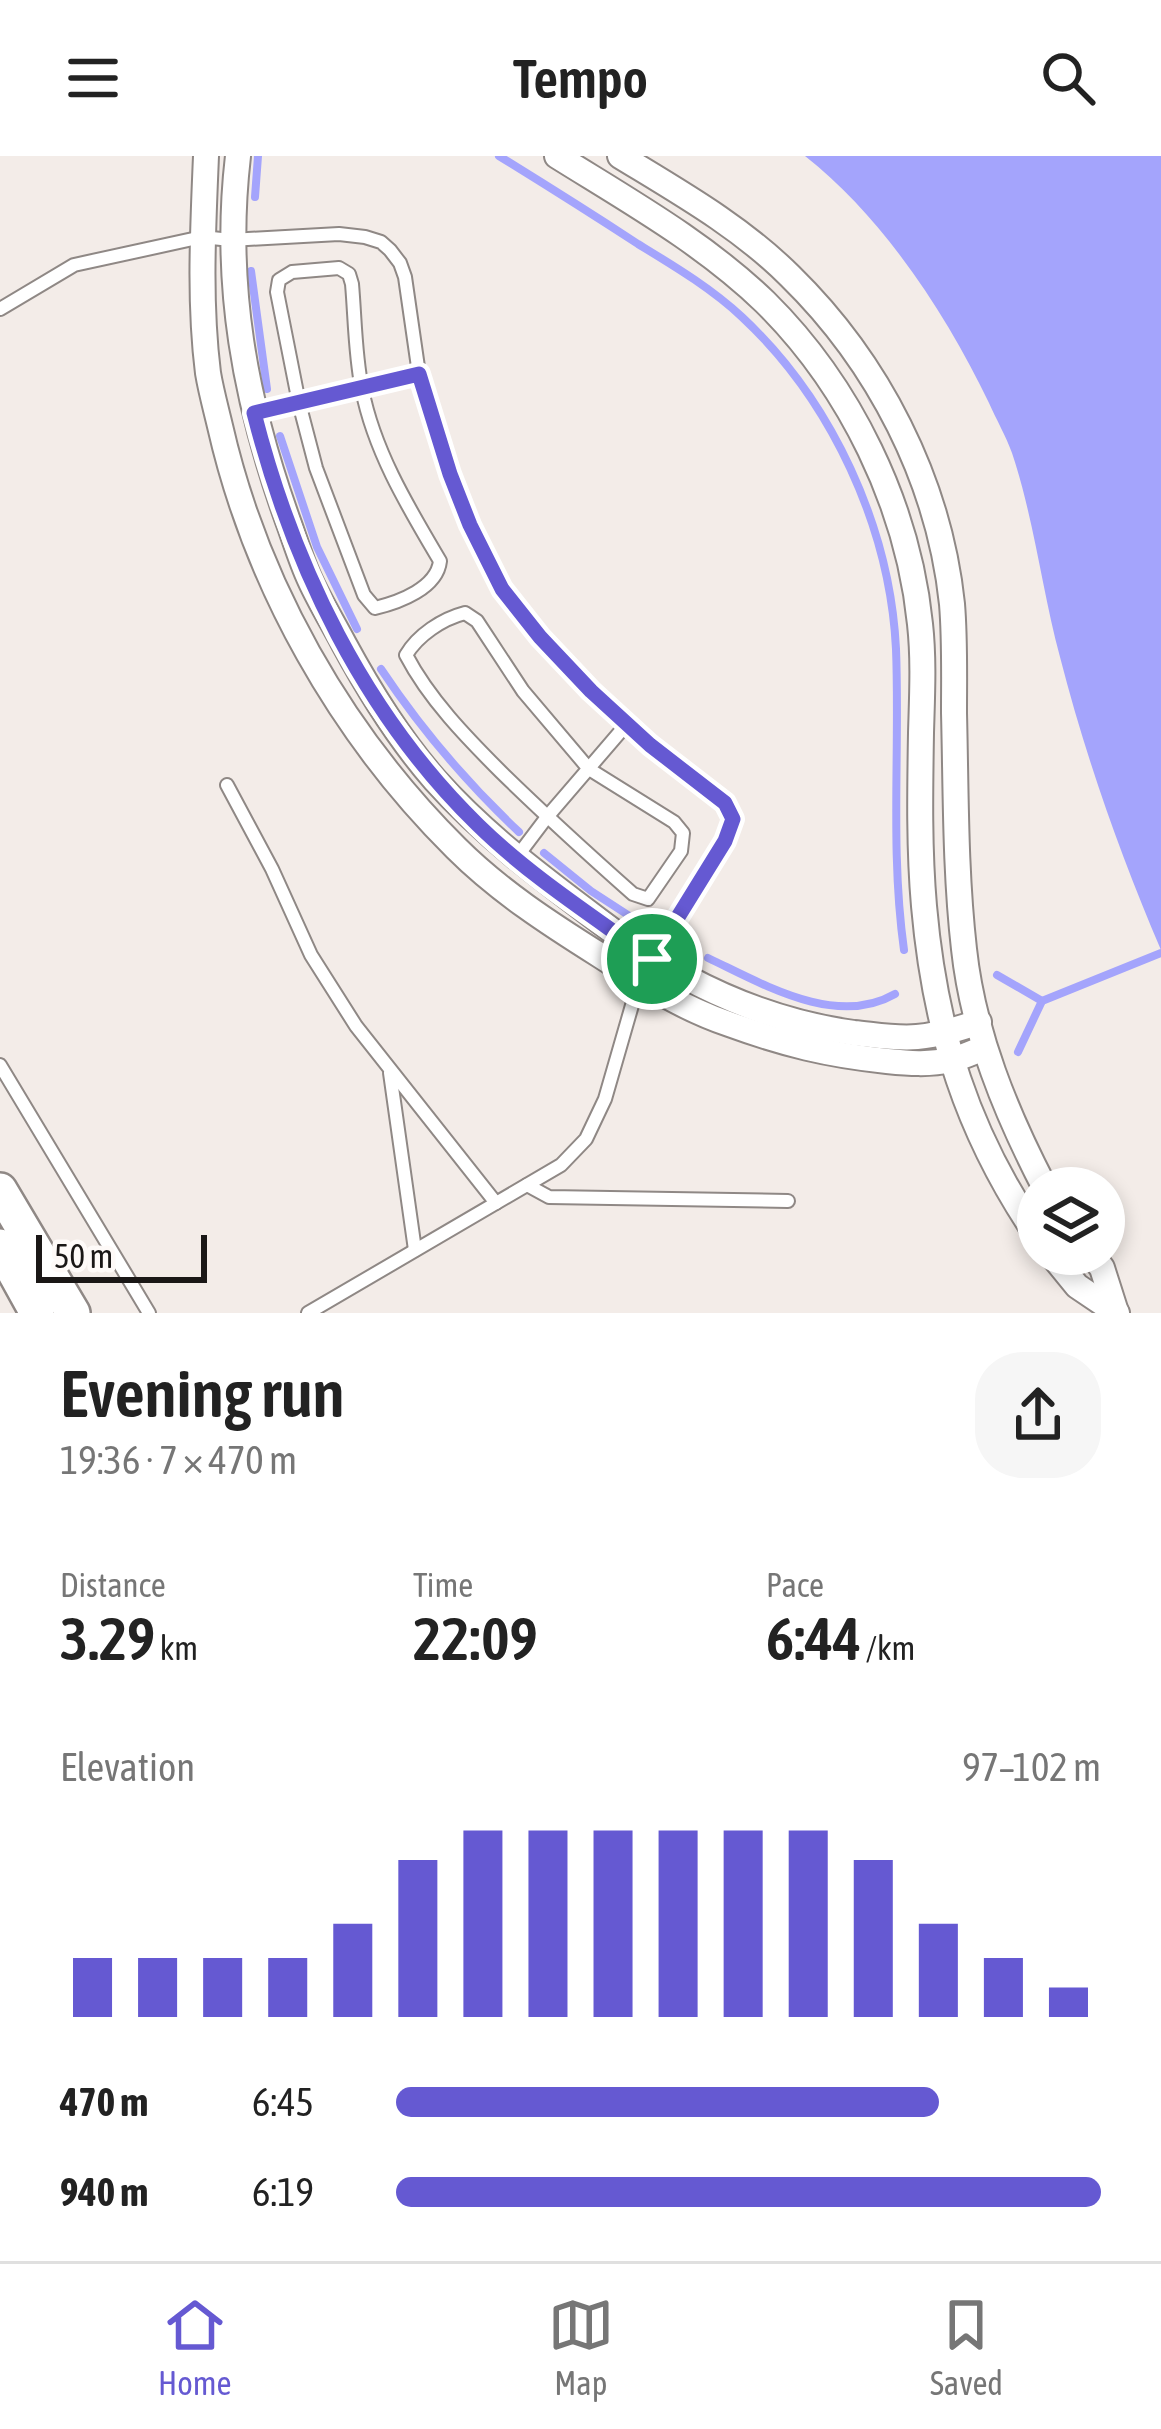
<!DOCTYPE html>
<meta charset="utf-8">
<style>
:root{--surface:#fff;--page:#f6f6f6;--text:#222;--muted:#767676;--line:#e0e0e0;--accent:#6559d2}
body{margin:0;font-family:"Asap Condensed",sans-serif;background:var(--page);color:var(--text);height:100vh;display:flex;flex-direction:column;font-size:45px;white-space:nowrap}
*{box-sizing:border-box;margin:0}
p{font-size:39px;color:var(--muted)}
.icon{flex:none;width:66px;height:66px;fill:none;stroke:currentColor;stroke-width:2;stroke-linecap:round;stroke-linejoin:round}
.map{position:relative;height:1157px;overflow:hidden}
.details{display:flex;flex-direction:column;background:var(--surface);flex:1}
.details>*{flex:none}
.controls{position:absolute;left:1017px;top:1011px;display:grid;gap:24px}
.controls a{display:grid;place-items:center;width:108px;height:108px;border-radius:50%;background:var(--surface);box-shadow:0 6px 18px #0003;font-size:60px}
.scale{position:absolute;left:36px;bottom:30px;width:171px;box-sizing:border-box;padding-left:12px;border:6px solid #1a1716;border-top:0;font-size:33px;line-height:42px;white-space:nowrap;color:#1a1716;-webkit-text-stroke:9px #fefaf8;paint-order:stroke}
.pin{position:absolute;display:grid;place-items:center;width:102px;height:102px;color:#fff;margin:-51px;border:6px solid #fff;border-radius:50%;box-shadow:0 3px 12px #0007}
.round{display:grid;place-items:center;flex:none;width:126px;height:126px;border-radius:48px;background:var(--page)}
.headline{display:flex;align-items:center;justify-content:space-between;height:204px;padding:0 60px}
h1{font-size:66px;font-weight:600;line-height:90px}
.figures{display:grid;grid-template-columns:repeat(3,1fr);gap:18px;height:204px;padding:12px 60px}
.figures div{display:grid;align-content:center}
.figures b{font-size:60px;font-weight:600}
.figures small{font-size:33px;font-weight:400}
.figures p{font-size:33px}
.chart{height:336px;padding:24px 60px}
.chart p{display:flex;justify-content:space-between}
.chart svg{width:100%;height:216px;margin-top:12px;stroke:var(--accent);stroke-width:6}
ul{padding:0 60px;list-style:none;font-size:39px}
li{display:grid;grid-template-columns:192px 144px 1fr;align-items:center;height:90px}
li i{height:30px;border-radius:15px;background:var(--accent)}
header{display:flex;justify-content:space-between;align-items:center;height:156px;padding:0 60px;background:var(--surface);font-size:54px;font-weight:600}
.menu{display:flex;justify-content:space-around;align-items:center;height:168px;border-top:3px solid var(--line);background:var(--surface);font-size:33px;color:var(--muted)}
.menu a{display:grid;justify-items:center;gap:6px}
.menu .on{color:var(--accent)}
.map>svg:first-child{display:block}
</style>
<header><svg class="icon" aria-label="menu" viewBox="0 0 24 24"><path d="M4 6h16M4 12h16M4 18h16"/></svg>Tempo<svg class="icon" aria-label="search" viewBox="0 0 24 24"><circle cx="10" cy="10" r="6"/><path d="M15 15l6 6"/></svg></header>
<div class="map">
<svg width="1161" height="1157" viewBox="0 0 1161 1157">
<rect width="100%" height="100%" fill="#f3ece8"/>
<path fill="#a4a4fc" d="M 805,0 L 1161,0 L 1161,794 C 1120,698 1086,602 1060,501 C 1042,434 1034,363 1012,297 C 1006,280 996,263 989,247 C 947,159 882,60 805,0 Z"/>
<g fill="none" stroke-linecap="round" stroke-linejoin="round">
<g stroke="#a4a4fc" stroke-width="8">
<path d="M 499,0 C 546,29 592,58 638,88 C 674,110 711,132 742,161 C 832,245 890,371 896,493 C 900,594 890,694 904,794"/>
<polyline points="255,41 258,0"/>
<polyline points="251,115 267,233"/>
<polyline points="280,280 317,391 357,473"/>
<path d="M 381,513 C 421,573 467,627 519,676"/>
<polyline points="544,697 591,735 648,772"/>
<path d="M 708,802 C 763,828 836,872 895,838"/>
<polyline points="997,819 1042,845"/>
<polyline points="1018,896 1042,845 1161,797"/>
</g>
<g stroke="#8f8885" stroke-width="16">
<g id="lane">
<path d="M 339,112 L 349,118 L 352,128 C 355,162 355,199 362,233 C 374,295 408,351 440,405 C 437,432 400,446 375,452 L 364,439 L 316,312 L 299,247 L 277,136 L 279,124 L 292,116 Z"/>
<polyline points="0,153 74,109 202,81 231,84 339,78 365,81 381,86 390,94 400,107 405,121 419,218 433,267 470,369 502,433 540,481 591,535 649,589 725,647 733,663 725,685 639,825 605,943 586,983 561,1009 308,1157"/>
<polyline points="256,257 419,218"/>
<path d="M 465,457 L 477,465 L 523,535 L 589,613 L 674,666 L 683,677 L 681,695 L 648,743 L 633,738 C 588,698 544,658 501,616 C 466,581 429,543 406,499 C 418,479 442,463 465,457 Z"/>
<polyline points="227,629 272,713 311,799 356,870 496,1047"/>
<polyline points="516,702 547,661 626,569"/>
<polyline points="0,909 149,1157"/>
<polyline points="390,917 415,1094"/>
<polyline points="527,1029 549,1041 788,1045"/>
</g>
</g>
<g stroke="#8f8885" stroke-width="28">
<g id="street">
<path d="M 206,0 C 203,73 199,145 208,217 C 211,235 216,253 220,270 C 256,428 341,578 456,692 C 499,735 550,768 601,800 C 643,827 682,852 729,868 C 784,888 828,899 887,905 C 907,907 930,909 950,904 C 962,902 973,896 984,892"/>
<path d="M 238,0 C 223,128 245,245 288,365 C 295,384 301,405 310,424 C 320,446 333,467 344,488 C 370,536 399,583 435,624 C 488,683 550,728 614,776 C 686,828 765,865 854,877 C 875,879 896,883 917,881 C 939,879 958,873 979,866"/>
<path d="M 557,0 C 629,45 704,87 765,146 C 850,230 908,349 920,468 C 924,504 922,541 921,577 C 920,635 919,693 924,750 C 935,875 967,977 1038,1081"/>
<path d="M 620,0 C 679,36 741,71 790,120 C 878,206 939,324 952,448 C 955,484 954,520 954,557 C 956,635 955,714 964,793 C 973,877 1006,957 1045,1032"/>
<polyline points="1051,1098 1077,1130 1117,1157"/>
<polyline points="1091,1098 1102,1112 1116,1156"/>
</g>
</g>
<g stroke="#8f8885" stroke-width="38">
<g id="secondary">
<polyline points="0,1034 73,1157"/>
<polyline points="0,1090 37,1157"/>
</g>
</g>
<use href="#lane" stroke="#fff" stroke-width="12"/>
<use href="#street" stroke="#fff" stroke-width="24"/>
<use href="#secondary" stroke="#fff" stroke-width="33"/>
</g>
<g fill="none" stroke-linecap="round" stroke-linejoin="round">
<g stroke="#fff" stroke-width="24">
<path id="route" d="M 419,218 L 450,318 L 470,369 L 502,433 L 540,481 L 591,535 L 650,589 L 725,647 L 733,663 L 725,685 L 652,803 C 593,760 530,720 478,669 C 364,558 293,410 254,257 Z"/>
</g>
<use href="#route" stroke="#6559d2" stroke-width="15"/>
</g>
</svg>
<div class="controls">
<a><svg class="icon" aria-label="layers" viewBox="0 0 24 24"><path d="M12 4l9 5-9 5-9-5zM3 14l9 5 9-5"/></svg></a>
</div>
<div class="scale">50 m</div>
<div class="pin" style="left:652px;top:803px;background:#1e9e55"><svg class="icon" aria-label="arrive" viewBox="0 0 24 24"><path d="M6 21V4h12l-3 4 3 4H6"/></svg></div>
</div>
<section class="details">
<div class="headline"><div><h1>Evening run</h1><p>19:36 · 7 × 470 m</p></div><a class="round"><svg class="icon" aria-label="share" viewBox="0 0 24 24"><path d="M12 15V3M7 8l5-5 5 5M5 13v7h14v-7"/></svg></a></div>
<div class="figures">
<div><p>Distance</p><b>3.29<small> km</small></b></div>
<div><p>Time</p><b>22:09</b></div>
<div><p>Pace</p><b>6:44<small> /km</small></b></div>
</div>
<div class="chart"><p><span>Elevation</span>97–102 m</p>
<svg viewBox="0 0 160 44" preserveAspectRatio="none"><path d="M5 44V32M15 44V32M25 44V32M35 44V32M45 44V25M55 44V12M65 44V6M75 44V6M85 44V6M95 44V6M105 44V6M115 44V6M125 44V12M135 44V25M145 44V32M155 44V38"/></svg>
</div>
<ul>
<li><b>470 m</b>6:45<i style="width:77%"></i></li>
<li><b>940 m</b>6:19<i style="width:100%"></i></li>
</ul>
</section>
<nav class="menu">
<a class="on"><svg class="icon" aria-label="home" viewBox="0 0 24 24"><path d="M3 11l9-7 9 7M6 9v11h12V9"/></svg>Home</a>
<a><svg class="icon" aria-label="map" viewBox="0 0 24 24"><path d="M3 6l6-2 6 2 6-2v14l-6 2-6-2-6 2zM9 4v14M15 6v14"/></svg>Map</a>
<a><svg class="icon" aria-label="saved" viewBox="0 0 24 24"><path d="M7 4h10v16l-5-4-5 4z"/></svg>Saved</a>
</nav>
